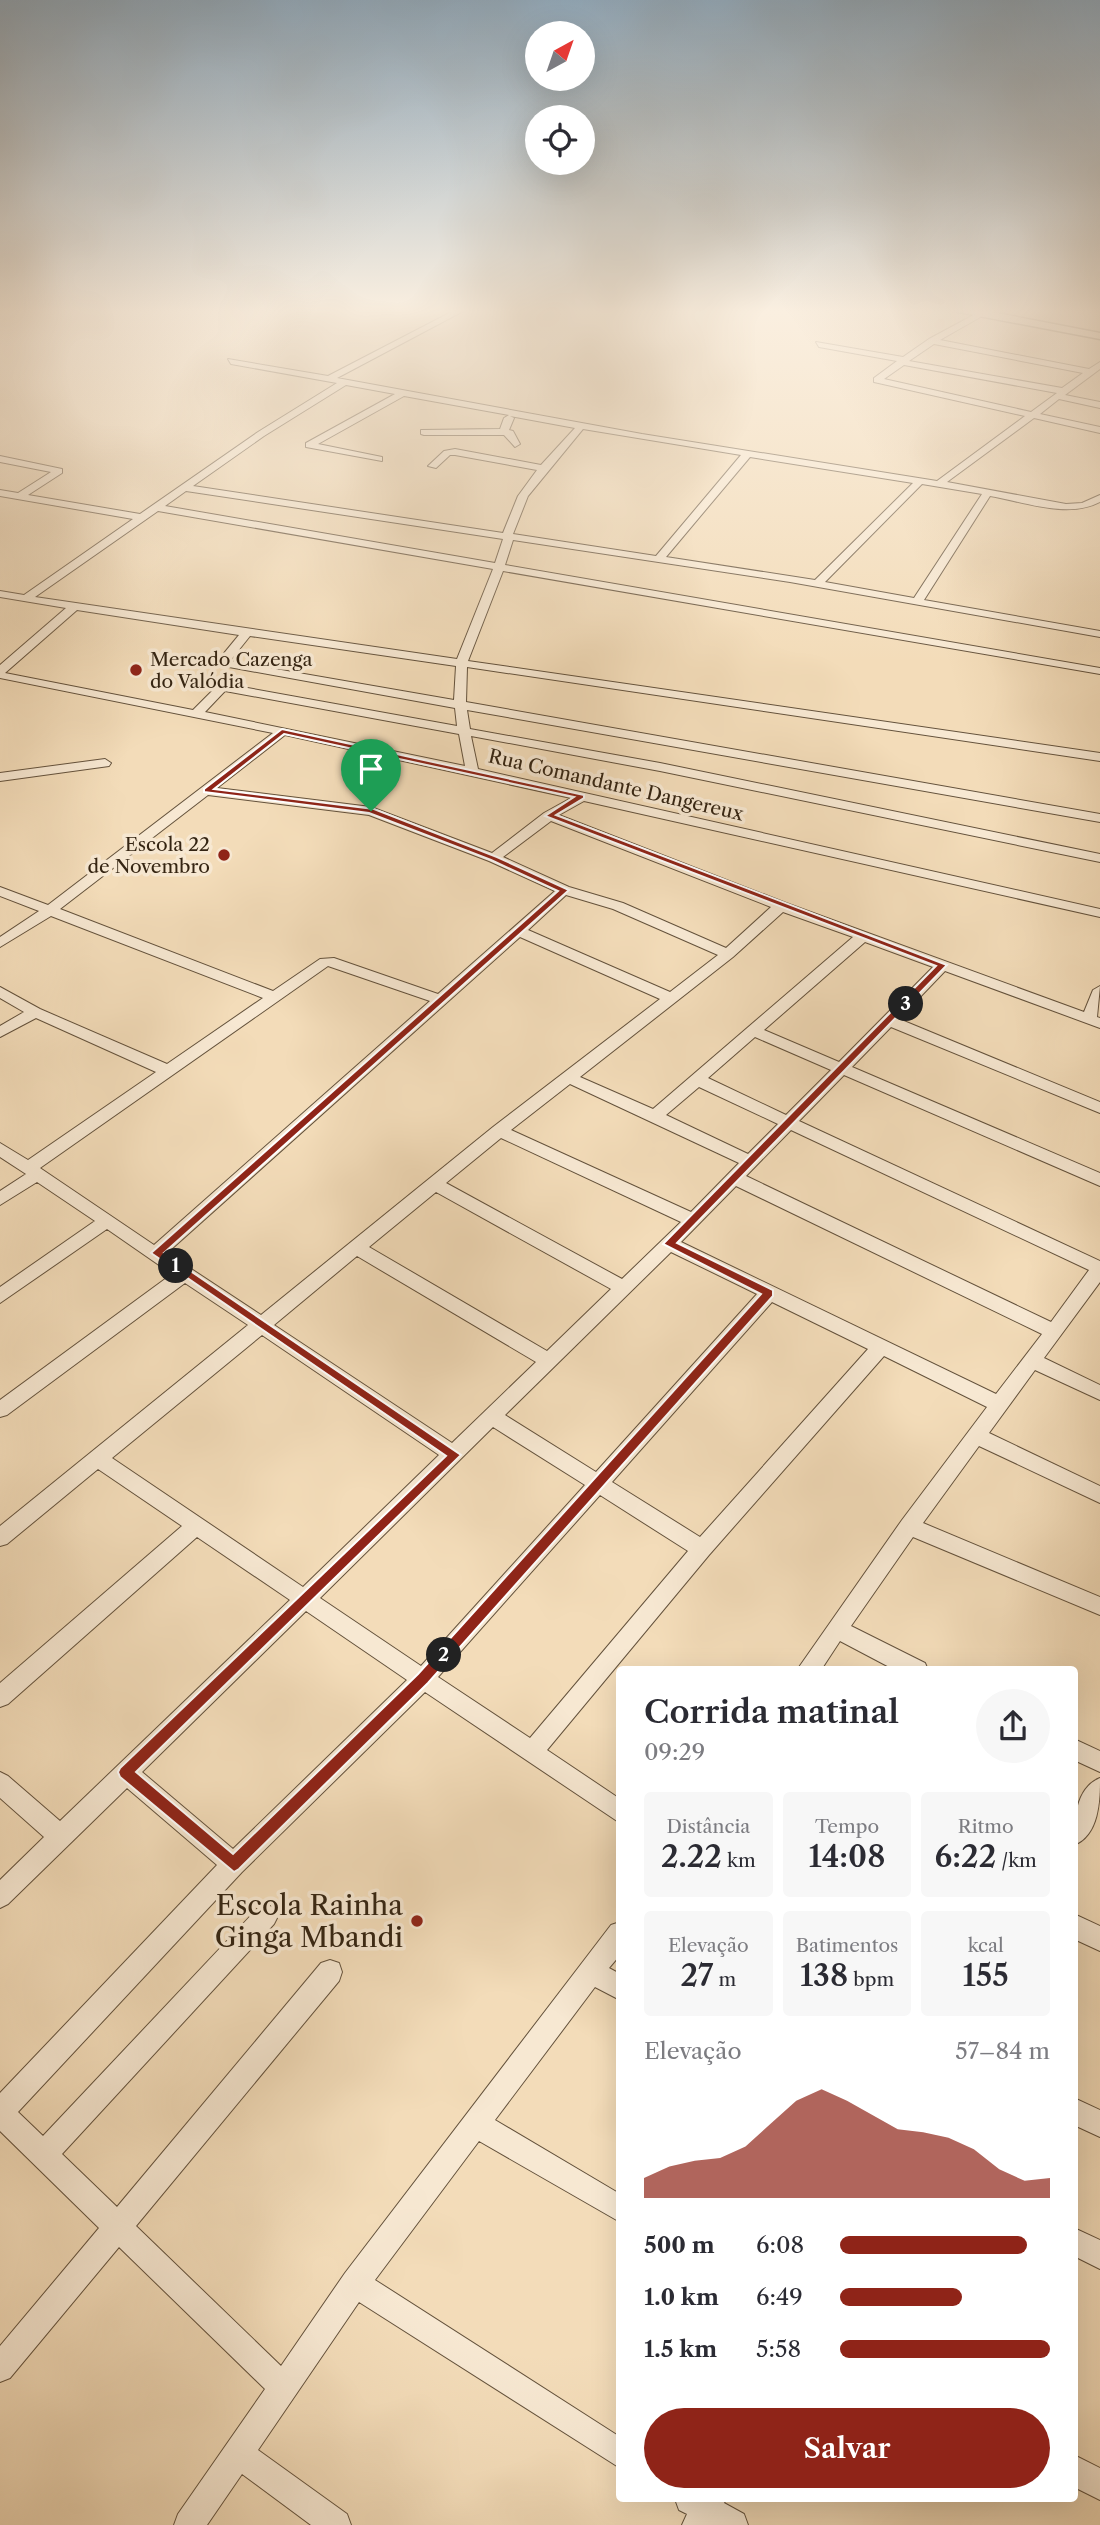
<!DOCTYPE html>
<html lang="pt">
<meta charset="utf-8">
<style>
:root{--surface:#fff;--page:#f7f7f7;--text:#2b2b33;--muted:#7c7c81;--accent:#8f2418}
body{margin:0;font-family:"Libre Caslon Text",serif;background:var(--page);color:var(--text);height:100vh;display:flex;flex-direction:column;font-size:26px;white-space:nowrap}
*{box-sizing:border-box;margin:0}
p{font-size:23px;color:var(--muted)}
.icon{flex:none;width:38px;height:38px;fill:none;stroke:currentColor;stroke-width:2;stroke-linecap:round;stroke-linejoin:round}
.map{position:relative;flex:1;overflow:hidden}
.drawer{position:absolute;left:616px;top:1666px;width:462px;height:836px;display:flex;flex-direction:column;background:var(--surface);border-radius:7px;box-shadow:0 7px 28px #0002}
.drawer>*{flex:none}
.needle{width:46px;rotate:40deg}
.controls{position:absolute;left:525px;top:21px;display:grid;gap:14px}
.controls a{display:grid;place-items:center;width:70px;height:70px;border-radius:50%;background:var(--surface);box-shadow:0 7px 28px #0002;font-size:35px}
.pin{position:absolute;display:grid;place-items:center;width:60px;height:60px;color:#fff;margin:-72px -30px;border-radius:50% 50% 50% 0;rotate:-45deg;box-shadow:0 0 7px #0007}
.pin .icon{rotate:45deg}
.km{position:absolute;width:35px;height:35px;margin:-18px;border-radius:50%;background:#222;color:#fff;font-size:19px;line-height:35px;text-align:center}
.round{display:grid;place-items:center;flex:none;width:74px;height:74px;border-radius:37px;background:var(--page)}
.head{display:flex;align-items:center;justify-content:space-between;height:119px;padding:0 28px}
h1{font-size:32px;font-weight:600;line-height:52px}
.stats{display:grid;grid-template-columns:repeat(3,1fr);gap:10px;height:119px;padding:7px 28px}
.stats div{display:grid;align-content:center;border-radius:7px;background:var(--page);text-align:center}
.stats b{font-size:30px;font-weight:600}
.stats small{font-size:19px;font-weight:400}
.stats p{font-size:19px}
.chart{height:196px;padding:14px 28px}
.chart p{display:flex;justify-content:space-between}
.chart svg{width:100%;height:126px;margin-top:7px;fill:var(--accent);opacity:.7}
.primary-button{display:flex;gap:14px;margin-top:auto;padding:14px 28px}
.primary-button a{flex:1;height:80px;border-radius:42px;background:var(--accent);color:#fff;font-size:28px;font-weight:600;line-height:80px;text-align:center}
ul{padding:0 28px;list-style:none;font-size:23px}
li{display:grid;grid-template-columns:112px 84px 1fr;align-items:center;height:52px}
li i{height:18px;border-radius:9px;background:var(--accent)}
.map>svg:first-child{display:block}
</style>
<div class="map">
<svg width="1100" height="2525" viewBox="0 0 1100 2525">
<rect width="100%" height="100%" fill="#f3dcb9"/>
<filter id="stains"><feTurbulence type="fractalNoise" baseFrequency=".00286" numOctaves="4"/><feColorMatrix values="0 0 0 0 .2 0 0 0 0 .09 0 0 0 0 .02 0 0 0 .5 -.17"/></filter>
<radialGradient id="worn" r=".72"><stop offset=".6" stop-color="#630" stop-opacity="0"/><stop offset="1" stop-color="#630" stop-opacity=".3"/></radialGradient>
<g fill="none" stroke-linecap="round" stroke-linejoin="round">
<g stroke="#64523c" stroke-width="2">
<g id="minor">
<path d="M 459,308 L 469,308 L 337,378 L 642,434 L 937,481 L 1025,416 L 874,382 L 874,378 L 897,361 L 819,347 L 816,342 L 903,357 L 929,339 L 981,311 L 984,315 L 940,340 L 1089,369 L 1100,362 L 1100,369 L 1065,395 L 1100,402 L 1100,408 L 1059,399 L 1040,414 L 1100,427 L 1100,433 L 1034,418 L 947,482 L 1066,504 L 1082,503 L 1100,495 L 1100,502 C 1067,519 1025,502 990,496 L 924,600 L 1100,631 L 1100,637 L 790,582 L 513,540 L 505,565 L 1100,668 L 1100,674 L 503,571 L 468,661 L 1100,753 L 1100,761 L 467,667 L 466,702 L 1100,814 L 1100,822 L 467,710 L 470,729 L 660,763 L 1100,854 L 1100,862 L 660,771 L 471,736 L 478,769 L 1100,909 L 1100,917 L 584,801 L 559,815 L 786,903 L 1084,1012 L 1093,990 L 1100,986 L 1097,1017 L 1100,1018 L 1100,1028 L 945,971 L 899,1019 L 1100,1102 L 1100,1113 L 891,1027 L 852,1067 L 1100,1173 L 1100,1186 L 844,1075 L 799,1121 L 1100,1261 L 1100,1282 L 1044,1358 L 1100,1385 L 1100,1400 L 1035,1370 L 989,1433 L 1100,1486 L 1100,1503 L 979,1446 L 923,1523 L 1100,1597 L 1100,1615 L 913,1537 L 851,1626 L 925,1663 L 928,1670 L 895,1670 L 840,1641 L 821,1670 L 797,1670 L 902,1520 L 987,1407 L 884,1356 L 709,1555 L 547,1750 L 620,1799 L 620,1823 L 425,1692 L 242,1872 L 18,2112 L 43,2136 L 258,1908 L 266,1904 L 274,1908 L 278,1916 L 274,1924 L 62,2154 L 117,2207 L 321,1963 L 330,1960 L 339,1963 L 342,1972 L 339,1981 L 136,2226 L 281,2366 L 345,2273 L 611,1925 L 620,1922 L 620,1955 L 609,1968 L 620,1974 L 620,2000 L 595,1987 L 495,2120 L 620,2194 L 620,2222 L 479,2141 L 375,2280 L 620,2437 L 620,2468 L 359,2302 L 258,2450 L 347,2514 L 351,2525 L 311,2525 L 242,2474 L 207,2525 L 174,2525 L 178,2514 L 265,2389 L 119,2247 L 10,2378 L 0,2382 L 0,2346 L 99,2228 L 0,2131 L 0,2093 L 217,1865 L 127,1788 L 8,1904 L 0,1908 L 0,1880 L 44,1837 L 0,1798 L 0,1772 L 8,1776 L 60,1821 L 290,1600 L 197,1537 L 8,1704 L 0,1707 L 0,1683 L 182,1526 L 98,1469 L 7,1544 L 0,1546 L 0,1526 L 248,1325 L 185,1283 L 7,1415 L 0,1417 L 0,1400 L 172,1274 L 107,1229 L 0,1303 L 0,1287 L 95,1221 L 37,1182 L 0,1205 L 0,1191 L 26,1174 L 0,1157 L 0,1143 L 28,1160 L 156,1072 L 36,1018 L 0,1037 L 0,1026 L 24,1012 L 0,998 L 0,987 L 40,1009 L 167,1064 L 263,998 L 51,916 L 0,947 L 0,937 L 39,911 L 0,896 L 0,887 L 48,905 L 273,733 L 0,678 L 0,665 L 66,608 L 0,597 L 0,591 L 24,595 L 133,519 L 0,496 L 0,490 L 18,493 L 51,472 L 0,462 L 0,456 L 62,469 L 62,473 L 28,495 L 140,514 L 258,432 L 337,383 L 231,364 L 228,359 L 328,376 ZM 934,344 L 1083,373 L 1062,388 L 909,361 ZM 904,365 L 1057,393 L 1031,412 L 884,379 ZM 346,385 L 395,394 L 306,443 L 306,447 L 382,461 L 382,457 L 318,444 L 404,396 L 509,415 L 504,418 L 500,429 L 421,430 L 421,434 L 424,435 L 504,435 L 515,447 L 520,444 L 513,431 L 509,430 L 514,418 L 510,416 L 575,428 L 541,465 L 455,449 L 444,451 L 428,466 L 436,468 L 450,455 L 455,455 L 537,470 L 518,496 L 503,533 L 193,486 L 264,436 ZM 583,429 L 741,455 L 656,556 L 513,534 L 528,496 ZM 750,457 L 913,483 L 815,580 L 666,557 ZM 922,484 L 982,494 L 914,598 L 825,582 ZM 186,491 L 503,539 L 495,563 L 165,506 ZM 158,511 L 493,569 L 457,659 L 35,597 ZM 77,610 L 239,635 L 216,663 L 218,665 L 455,708 L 457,726 L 231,685 L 236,680 L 230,676 L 218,685 L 193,710 L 5,673 ZM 250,636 L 456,666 L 454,700 L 230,661 ZM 225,691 L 459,734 L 465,766 L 205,712 ZM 285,735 L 571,798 L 544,813 L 492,853 L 371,807 L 217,788 ZM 208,795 L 369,815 L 489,861 L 555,891 L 438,994 L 334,958 L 320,959 L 273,991 L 60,909 ZM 551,821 L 771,907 L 726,948 L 623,903 L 569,887 L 503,857 ZM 566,895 L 613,909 L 718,955 L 670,992 L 528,930 ZM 783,912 L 853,937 L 653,1109 L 580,1077 L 733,957 ZM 520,937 L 660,999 L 493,1127 L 261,1315 L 167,1253 ZM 865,942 L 933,967 L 839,1062 L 764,1030 ZM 328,966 L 430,1001 L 154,1245 L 40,1168 ZM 755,1037 L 831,1070 L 786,1115 L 708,1078 ZM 570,1084 L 739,1163 L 691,1212 L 511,1130 ZM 699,1087 L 778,1124 L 748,1154 L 666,1115 ZM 791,1130 L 1089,1270 L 1051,1322 L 746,1176 ZM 501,1138 L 681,1222 L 622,1279 L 446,1183 ZM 736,1186 L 1042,1334 L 996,1394 L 681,1242 ZM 436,1192 L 611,1289 L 547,1351 L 369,1247 ZM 671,1252 L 757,1294 L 596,1472 L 505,1415 ZM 357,1256 L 536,1362 L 452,1443 L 274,1325 ZM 772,1302 L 868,1349 L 700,1537 L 612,1482 ZM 262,1335 L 439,1455 L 303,1587 L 112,1458 ZM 493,1427 L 585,1485 L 421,1666 L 320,1598 ZM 600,1495 L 688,1551 L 530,1738 L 438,1677 ZM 306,1611 L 407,1680 L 233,1849 L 142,1772 Z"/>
<polygon points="105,759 111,763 109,766 0,781 0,773"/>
<polygon points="1074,1739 1100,1751 1100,1772 1074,1760"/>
<path d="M 1100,1778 C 1100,1801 1099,1835 1074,1845 C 1074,1822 1075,1788 1100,1778 Z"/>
<polygon points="1074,1914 1100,1926 1100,1951 1074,1939"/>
<polygon points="1074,2098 1100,2110 1100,2137 1074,2125"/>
<polygon points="1074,2228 1100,2240 1100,2269 1074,2256"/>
<polygon points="1074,2455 1100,2468 1100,2500 1074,2487"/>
<polygon points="675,2499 726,2499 724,2503 744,2514 748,2525 682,2525 687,2514 679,2510"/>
</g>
</g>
<g stroke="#342412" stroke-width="3">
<polygon id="secondary" points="947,308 971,308 1100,333 1100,339 953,311"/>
</g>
<use href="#minor" fill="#f7e8d2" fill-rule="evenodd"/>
<use href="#secondary" fill="#f7e8d2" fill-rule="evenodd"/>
</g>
<linearGradient id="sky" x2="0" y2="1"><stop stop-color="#92abbe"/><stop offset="0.47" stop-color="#faefe0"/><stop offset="1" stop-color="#faefe0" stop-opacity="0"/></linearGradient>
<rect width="1100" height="662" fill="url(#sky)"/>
<path fill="#8f2418" stroke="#fff" stroke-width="2" fill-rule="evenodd" d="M 282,729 L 584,795 L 584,798 L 556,815 L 947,965 L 677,1243 L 773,1290 L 773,1296 L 428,1683 L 239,1869 L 234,1872 L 120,1777 L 118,1772 L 120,1768 L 446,1456 L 151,1253 L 558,891 L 491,860 L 369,813 L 204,792 L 204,789 ZM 284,734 L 574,797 L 545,816 L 936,966 L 663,1244 L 761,1294 L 418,1674 L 233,1854 L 136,1772 L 461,1455 L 164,1253 L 569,890 L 497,857 L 374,809 L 214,789 Z"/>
<g fill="#8f2418" stroke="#f7e8d2" stroke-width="2.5">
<circle cx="136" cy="670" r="7"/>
<circle cx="224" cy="855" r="7"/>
<circle cx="417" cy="1921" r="7"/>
</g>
<g text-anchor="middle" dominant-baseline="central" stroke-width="7" stroke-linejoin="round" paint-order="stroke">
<g font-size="19" fill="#342412" stroke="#f7e8d2" text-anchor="start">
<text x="150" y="659">Mercado Cazenga<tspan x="150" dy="22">do Valódia</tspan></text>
<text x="210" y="844" text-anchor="end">Escola 22<tspan x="210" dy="22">de Novembro</tspan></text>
</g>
<g font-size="19" fill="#342412" stroke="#f7e8d2">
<text transform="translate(616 785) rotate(13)">Rua Comandante Dangereux</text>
</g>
<g font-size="28" fill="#342412" stroke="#f7e8d2" text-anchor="end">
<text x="403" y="1905">Escola Rainha<tspan x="403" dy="32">Ginga Mbandi</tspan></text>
</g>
</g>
<rect width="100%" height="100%" filter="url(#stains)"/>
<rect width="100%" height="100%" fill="url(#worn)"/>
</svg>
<div class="controls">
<a><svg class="needle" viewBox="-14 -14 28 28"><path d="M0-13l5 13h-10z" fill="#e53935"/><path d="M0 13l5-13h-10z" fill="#7c7c81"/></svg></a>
<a><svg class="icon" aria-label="locate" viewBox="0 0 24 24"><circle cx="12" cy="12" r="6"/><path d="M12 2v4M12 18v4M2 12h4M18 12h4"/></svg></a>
</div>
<div class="pin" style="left:371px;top:811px;background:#1e9e55"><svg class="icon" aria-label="arrive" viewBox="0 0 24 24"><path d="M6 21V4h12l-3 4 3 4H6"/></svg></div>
<b class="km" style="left:176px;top:1266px">1</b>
<b class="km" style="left:444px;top:1655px">2</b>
<b class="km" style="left:906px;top:1004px">3</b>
<section class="drawer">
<div class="head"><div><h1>Corrida matinal</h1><p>09:29</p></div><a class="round"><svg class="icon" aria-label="share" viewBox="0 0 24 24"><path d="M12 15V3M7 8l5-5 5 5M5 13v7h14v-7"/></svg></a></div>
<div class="stats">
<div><p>Distância</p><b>2.22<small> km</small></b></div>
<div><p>Tempo</p><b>14:08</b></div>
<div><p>Ritmo</p><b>6:22<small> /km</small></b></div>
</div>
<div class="stats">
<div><p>Elevação</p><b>27<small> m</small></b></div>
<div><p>Batimentos</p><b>138<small> bpm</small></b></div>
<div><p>kcal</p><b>155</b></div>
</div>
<div class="chart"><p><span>Elevação</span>57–84 m</p>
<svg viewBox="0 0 160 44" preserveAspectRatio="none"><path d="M0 44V37L10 33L20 31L30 30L40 26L50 18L60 10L70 6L80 10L90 15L100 20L110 21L120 23L130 27L140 34L150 38L160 37V44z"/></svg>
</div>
<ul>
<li><b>500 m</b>6:08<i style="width:89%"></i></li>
<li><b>1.0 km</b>6:49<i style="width:58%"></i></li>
<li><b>1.5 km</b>5:58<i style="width:100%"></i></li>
</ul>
<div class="primary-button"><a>Salvar</a></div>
</section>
</div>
